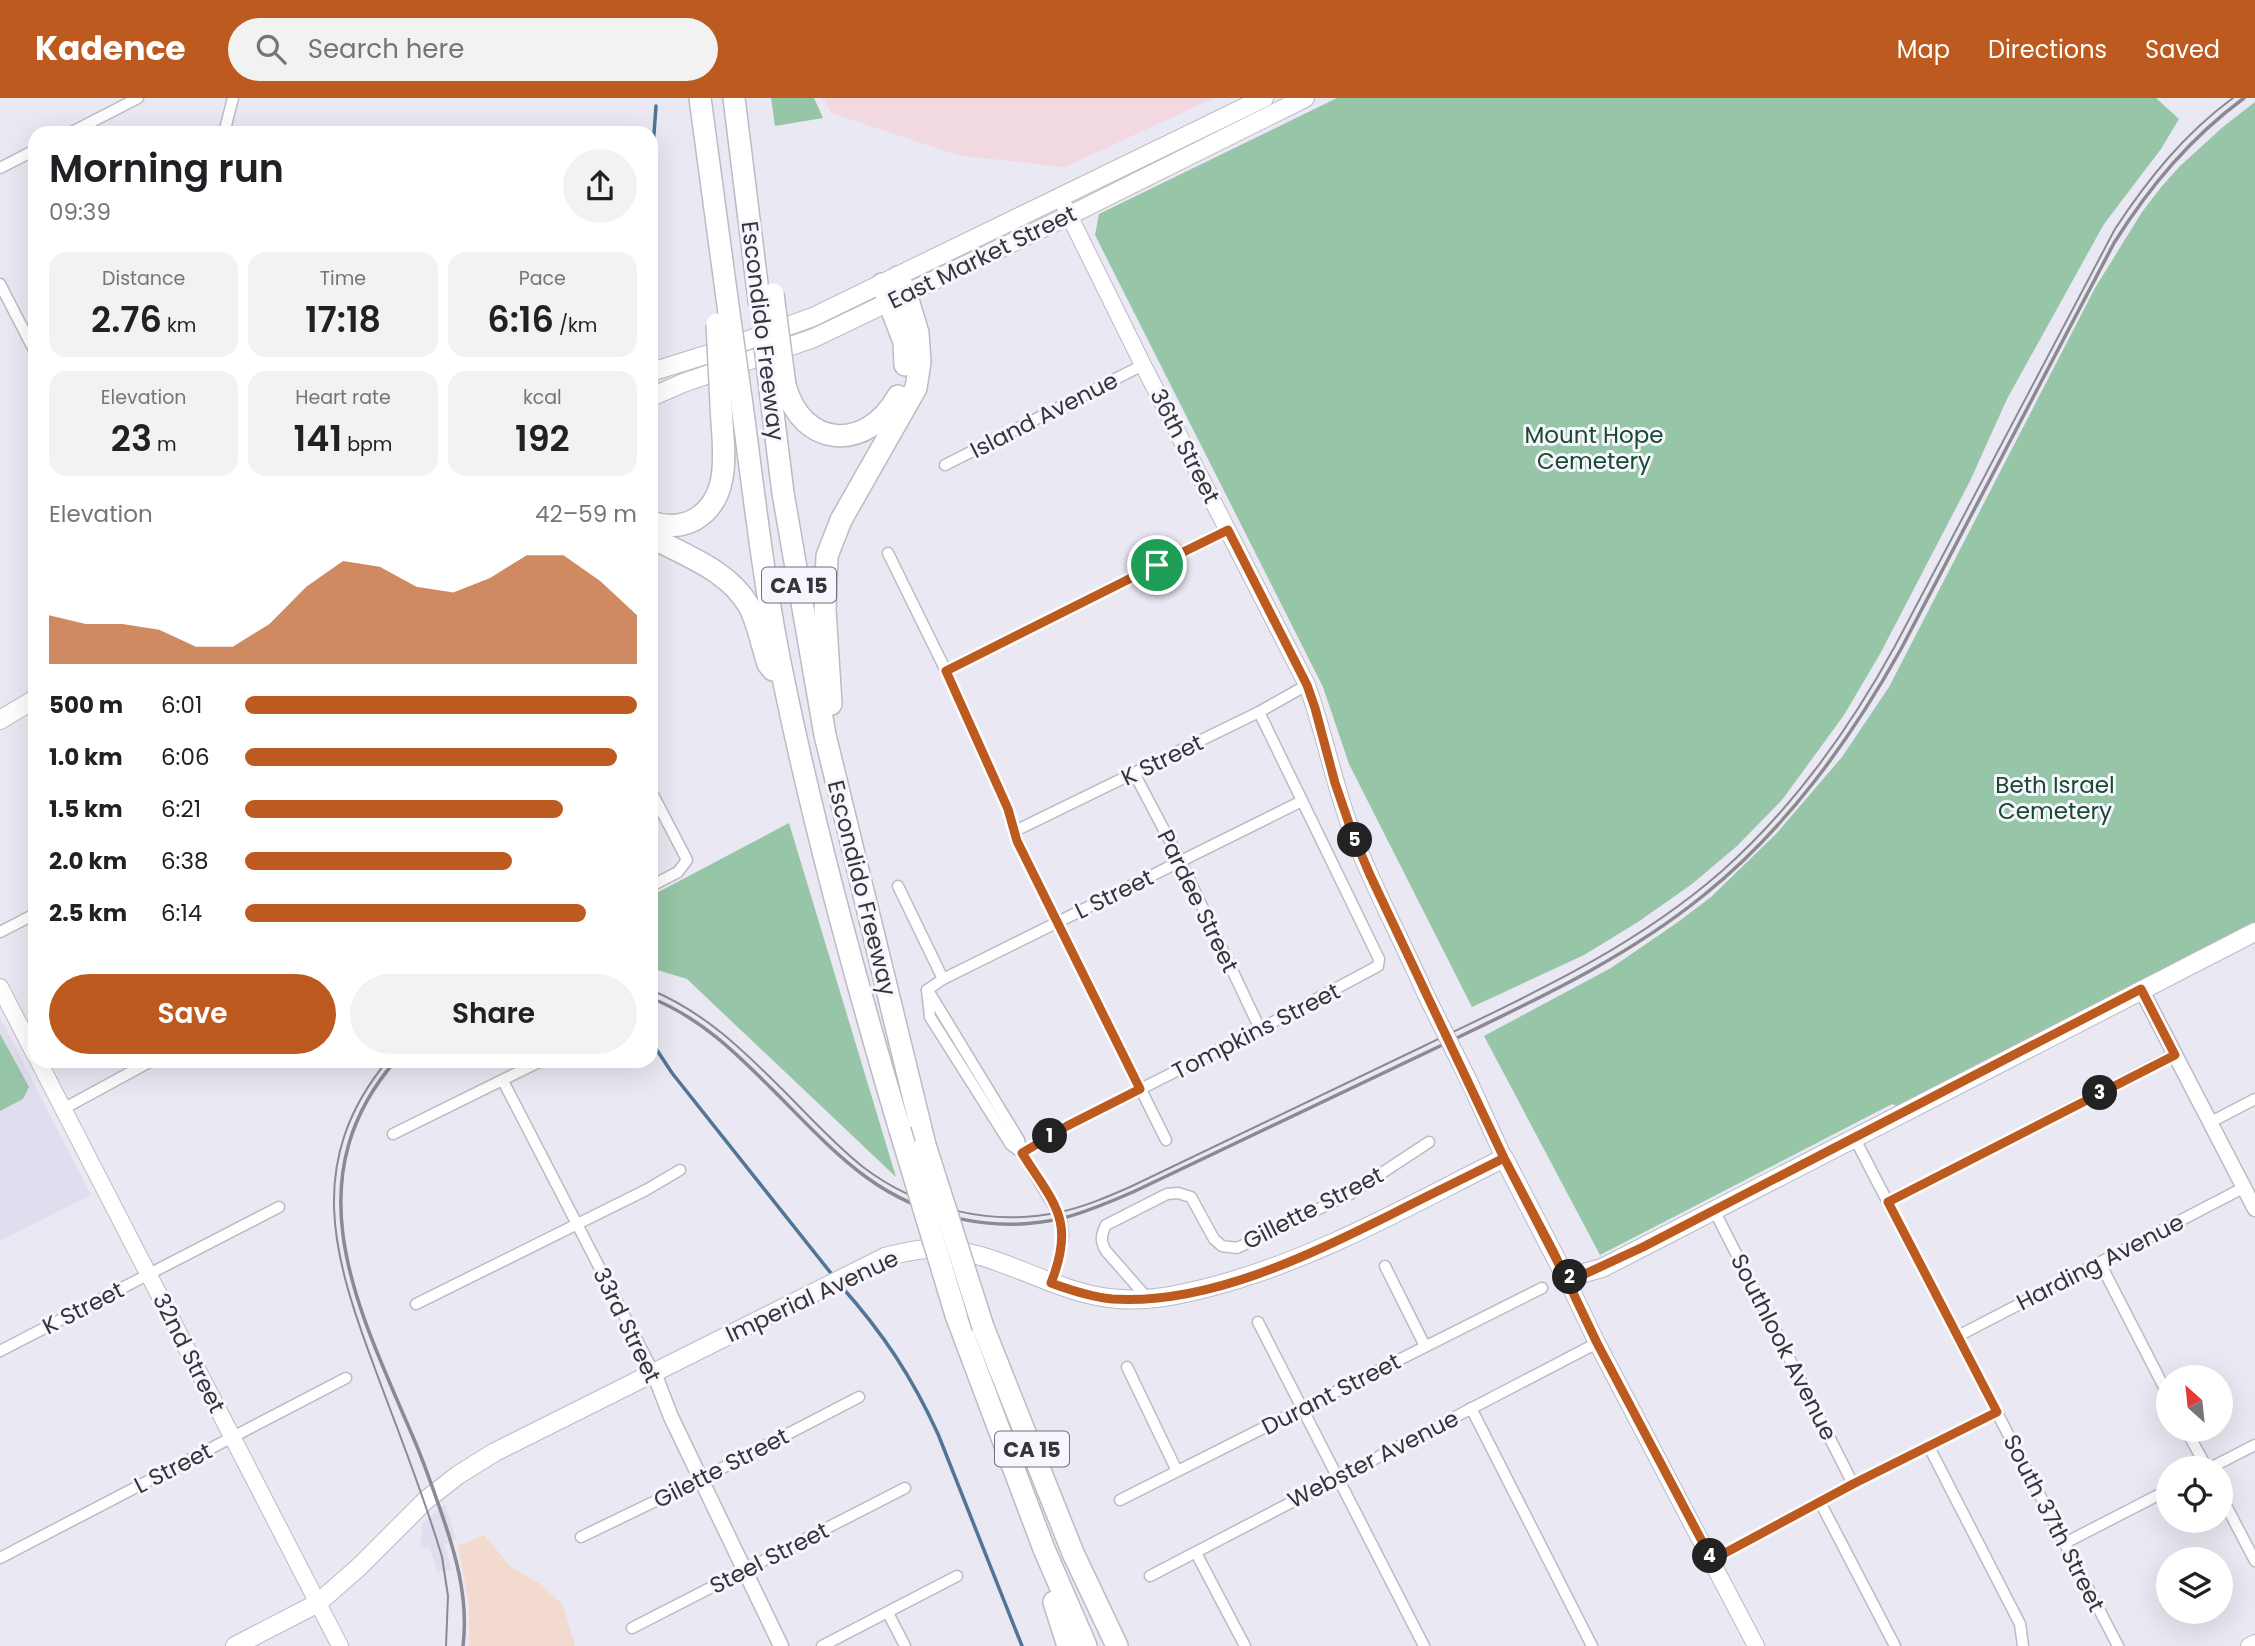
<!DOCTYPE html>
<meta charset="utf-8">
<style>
:root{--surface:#fff;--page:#f2f2f2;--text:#202124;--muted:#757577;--accent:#bc5a1f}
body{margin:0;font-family:Poppins,sans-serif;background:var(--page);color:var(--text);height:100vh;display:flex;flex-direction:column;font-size:26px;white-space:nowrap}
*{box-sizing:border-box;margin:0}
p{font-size:23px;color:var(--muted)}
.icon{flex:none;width:38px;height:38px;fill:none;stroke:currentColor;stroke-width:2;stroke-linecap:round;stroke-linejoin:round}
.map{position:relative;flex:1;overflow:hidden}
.panel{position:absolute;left:28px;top:28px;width:630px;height:942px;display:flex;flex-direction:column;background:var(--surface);border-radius:21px;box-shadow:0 7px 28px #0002}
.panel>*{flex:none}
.needle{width:46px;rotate:333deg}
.fabs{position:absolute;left:2156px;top:1267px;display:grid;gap:14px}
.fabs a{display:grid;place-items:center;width:77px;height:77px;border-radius:50%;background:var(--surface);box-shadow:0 7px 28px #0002;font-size:35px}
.pin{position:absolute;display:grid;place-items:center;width:60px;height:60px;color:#fff;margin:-30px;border:4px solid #fff;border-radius:50%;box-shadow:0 2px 7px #0007}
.km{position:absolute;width:35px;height:35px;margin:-18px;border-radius:50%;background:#222;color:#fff;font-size:19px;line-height:35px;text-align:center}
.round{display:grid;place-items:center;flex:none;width:74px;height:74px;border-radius:37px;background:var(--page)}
.summary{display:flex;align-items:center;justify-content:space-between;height:119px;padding:0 21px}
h1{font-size:38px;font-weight:600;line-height:52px}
.metrics{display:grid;grid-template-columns:repeat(3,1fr);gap:10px;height:119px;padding:7px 21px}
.metrics div{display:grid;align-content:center;border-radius:18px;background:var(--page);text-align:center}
.metrics b{font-size:35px;font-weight:600}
.metrics small{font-size:19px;font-weight:400}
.metrics p{font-size:19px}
.chart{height:196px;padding:14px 21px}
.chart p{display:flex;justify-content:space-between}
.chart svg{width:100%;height:126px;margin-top:7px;fill:var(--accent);opacity:.7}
.button{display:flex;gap:14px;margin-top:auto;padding:14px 21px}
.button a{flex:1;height:80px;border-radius:42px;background:var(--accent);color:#fff;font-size:28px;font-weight:600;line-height:80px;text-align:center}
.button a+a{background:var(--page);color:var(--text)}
ul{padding:0 21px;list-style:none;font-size:23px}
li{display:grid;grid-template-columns:112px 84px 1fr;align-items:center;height:52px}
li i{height:18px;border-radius:9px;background:var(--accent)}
header{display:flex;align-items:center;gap:42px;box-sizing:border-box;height:98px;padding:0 35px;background:var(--accent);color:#fff}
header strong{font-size:33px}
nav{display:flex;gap:38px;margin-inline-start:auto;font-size:24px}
.search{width:490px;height:63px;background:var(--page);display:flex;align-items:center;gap:18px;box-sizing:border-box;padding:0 24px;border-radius:38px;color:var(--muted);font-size:26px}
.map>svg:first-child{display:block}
</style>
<header>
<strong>Kadence</strong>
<div class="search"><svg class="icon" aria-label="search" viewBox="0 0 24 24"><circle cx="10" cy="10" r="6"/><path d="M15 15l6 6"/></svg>Search here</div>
<nav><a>Map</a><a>Directions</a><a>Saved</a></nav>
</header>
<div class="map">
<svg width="2255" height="1548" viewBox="0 0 2255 1548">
<rect width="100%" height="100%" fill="#eae8f2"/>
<polygon fill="#f1d8e1" points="823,0 1214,0 1065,69 957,57 832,15"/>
<polygon fill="#f2dacf" points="484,1437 512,1470 539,1485 563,1507 575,1548 469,1548 469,1505 458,1448"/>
<g fill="#e0ddee">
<polygon points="0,920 91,1097 0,1143"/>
<polygon points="445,1406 456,1441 444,1447 452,1472 437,1474 430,1451 420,1448 423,1425"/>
</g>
<g fill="#96c5a7">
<polygon points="771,0 814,0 823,20 775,28"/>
<polygon points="1337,0 2156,0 2179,21 2161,51 2104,126 2007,301 1970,383 1880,556 1844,617 1782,702 1737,748 1692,786 1638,824 1584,857 1472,909 1349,666 1323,589 1095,137 1099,116"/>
<polygon points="2255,4 2255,824 1897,1008 1892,1006 1600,1157 1484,938 1611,870 1678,824 1711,799 1777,735 1842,659 1889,589 2095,190 2142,114 2162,88 2180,68 2224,28"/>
<polygon points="789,725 896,1079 687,881 651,870 651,798"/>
<polygon points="0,936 29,989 23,1001 0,1013"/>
</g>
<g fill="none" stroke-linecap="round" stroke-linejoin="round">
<g stroke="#517597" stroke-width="3.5">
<polyline points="651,77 656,8"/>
<polyline points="651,943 672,975 834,1179"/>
<path d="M 841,1188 C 883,1235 912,1279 938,1336 L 1022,1548"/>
</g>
<g stroke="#bcbac4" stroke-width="13">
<g id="minor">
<polyline points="70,35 138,0"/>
<polyline points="224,35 233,0"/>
<polyline points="0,70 35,52"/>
<polyline points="0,186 35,254"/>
<polyline points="945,367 1143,267"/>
<polyline points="888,455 946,573 1008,711 1017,743 1166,1042"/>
<polyline points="946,573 1228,432"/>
<polyline points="1134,675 1181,764 1260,931"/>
<polyline points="651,693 687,762 678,774 651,788"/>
<polyline points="1015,733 1259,614 1307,587"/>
<polyline points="898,788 943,881"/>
<polyline points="0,834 35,816"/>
<polyline points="927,892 943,881 1302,703"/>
<polyline points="927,892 930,919 1011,1047 1022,1055 1061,1120 1063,1137 1057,1169 1051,1185"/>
<polyline points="929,894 1019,1042 1022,1055"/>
<polyline points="503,983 654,1275"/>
<polyline points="63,1011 153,962"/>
<polyline points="2211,1024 2255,1001"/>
<polyline points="393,1036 543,962"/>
<polyline points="1855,1041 2118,1548"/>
<polyline points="1022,1055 1067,1028 1260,931 1378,868 1379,861 1259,614"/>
<polyline points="1888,1104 2175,956"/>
<polyline points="1714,1112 1853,1386"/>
<polyline points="2100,1165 2168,1297"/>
<polyline points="1385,1168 1425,1248"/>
<path d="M 1148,1201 L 1106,1153 C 1100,1143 1101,1137 1106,1127 L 1167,1096 L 1178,1095 L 1191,1099 L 1214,1141 L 1222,1148 L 1237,1150 L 1350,1096 L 1429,1044"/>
<polyline points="416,1206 646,1092 680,1072"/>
<polyline points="1258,1224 1424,1548"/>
<polyline points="1958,1238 2243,1090"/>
<polyline points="0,1253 279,1109"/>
<polyline points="1127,1269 1177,1373"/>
<polyline points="1471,1310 1592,1548"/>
<polyline points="2186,1332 2207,1370"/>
<polyline points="1929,1349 2020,1526 2023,1548"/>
<polyline points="2210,1370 2255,1347"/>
<polyline points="2221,1398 2255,1463"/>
<polyline points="1120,1402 1542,1190"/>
<polyline points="1820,1404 1895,1548"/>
<polyline points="581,1439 701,1381 859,1299"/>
<polyline points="2065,1445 2168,1392"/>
<polyline points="1196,1455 1245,1548"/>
<polyline points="0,1460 346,1280"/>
<polyline points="1712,1462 1853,1386 1997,1314"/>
<polyline points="1150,1478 1597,1245"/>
<polyline points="888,1515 905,1548"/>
<polyline points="632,1530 905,1390"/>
<polyline points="822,1548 957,1478"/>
</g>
</g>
<g stroke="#bcbac4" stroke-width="17">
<g id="tertiary">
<polyline points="2141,891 2255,1111"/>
<polyline points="654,1275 671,1319 781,1548"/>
</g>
</g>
<g stroke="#bcbac4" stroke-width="18">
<g id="secondary">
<path d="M 1060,99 L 1143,267 L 1307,587 C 1325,636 1334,688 1353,737 C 1374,791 1402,842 1425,895"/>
<polyline points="0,889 35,957"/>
<polyline points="38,962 340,1548"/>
<polyline points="1469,983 1504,1060"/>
<polyline points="1566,1180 1597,1245 1756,1548"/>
<polyline points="2249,1548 2255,1545"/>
</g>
</g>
<g stroke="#bcbac4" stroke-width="20">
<g id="primary">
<polyline points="651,274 712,255 813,219 1264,0"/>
<polyline points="651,299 683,285 814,240 1068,118 1305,0"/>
<polyline points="0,622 35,601"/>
<path d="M 235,1548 L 318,1505 L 360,1468 L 426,1402 L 458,1377 L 495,1354 L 885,1159 C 900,1155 916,1151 931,1151 C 992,1149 1049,1193 1109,1200 C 1145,1205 1180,1197 1214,1188 C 1316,1161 1410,1107 1504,1060 L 1566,1180 L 1602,1170 L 1643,1149 L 2255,834"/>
</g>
</g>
<g stroke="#bcbac4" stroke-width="24">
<g id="motorway">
<polyline points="700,0 729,215"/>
<polyline points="734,0 759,202"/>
<polyline points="882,186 904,244 905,267"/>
<path d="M 785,287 C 802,351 867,354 898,298"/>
<polyline points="770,291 783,395 825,637 925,1047"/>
<path d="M 741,300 C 754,395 764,490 784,584 C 815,735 856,884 900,1032"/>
<path d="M 651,424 C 665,429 680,429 694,422 C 735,399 722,345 721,306"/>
<path d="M 651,439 C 686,458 728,472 749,508 C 758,525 762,548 768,566 L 773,572"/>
<polyline points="831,606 825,512 827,458 841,422 916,290 920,264 918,235 906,195 898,179"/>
<polyline points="956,1217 1044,1451 1086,1548"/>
<polyline points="983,1229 1073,1455 1117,1548"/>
<polyline points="1054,1504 1068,1548"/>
</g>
</g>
<use href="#minor" stroke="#fff" stroke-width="10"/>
<use href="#tertiary" stroke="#fff" stroke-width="14"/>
<use href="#secondary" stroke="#fff" stroke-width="16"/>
<use href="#primary" stroke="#fff" stroke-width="18"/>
<use href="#motorway" stroke="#fff" stroke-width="21"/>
<g stroke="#8b8a91" stroke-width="2">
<path d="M 651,892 C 704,914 742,951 782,991 C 808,1017 834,1046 863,1069 C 918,1111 992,1129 1060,1114 C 1084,1109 1107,1099 1130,1089 C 1229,1041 1328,994 1426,947 C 1530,897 1634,850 1722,773 C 1794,709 1849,632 1895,548 L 2115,131 C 2148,81 2184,36 2233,0"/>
<path d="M 388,962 C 304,1063 333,1158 374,1268 C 397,1331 423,1394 442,1459 L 448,1498 L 446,1548"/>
</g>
<g stroke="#8b8a91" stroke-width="3.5">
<path d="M 651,900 C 701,920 736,955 773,992 C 803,1022 832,1054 866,1079 C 922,1120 996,1136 1063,1120 C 1087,1114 1110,1104 1133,1094 C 1235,1046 1337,998 1438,949 C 1531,904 1624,862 1704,797 C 1787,730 1849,644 1901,551 L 2114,145 C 2150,88 2190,40 2244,0"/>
<path d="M 396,962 C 290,1084 360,1214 413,1339 C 423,1362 431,1385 439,1408 C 455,1453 469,1500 463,1548"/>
</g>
<g stroke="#bcbac4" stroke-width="18" stroke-linecap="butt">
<polyline id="secondary-bridge" points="1425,895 1469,983"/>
</g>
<g stroke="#bcbac4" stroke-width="24" stroke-linecap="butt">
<g id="motorway-bridge">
<polyline points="773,196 785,287"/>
<polyline points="729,215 741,300"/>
<polyline points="717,226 721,306"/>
<polyline points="765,248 770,291"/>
<polyline points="900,1032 956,1217"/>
<polyline points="925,1047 983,1229"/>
</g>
</g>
<use href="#secondary-bridge" stroke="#fff" stroke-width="16"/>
<use href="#motorway-bridge" stroke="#fff" stroke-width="21"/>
</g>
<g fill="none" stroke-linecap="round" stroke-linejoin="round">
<g stroke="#fff" stroke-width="14">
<path id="route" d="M 1157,467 L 946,573 L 1008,711 L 1017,743 L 1140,991 L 1067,1028 L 1022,1055 C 1054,1106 1076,1122 1051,1185 C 1070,1192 1092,1199 1112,1201 C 1210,1207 1309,1157 1394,1115 C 1431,1096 1467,1079 1504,1060 L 1566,1180 L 1587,1175 L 1643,1149 L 2141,891 L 2175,957 L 1888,1104 L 1997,1314 L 1853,1386 L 1712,1462 L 1597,1245 L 1553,1153 L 1504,1060 L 1370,777 L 1353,737 L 1335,685 L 1315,610 L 1307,587 L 1228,432 L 1157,467"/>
</g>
<use href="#route" stroke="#bc5a1f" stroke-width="9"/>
</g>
<g text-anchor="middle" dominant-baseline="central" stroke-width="6" stroke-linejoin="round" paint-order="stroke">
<g fill="#f7f6fe" stroke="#706f74" stroke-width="2">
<rect x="762" y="469.5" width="74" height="35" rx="5"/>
<rect x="995" y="1333.5" width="74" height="35" rx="5"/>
</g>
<g font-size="21" font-weight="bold" fill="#363539">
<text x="799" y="487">CA 15</text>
<text x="1032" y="1351">CA 15</text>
</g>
<g font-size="23" fill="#363539" stroke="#f7f6fe">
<text transform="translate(982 159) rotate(-26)">East Market Street</text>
<text transform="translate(763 233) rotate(83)">Escondido Freeway</text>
<text transform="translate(1044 317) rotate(-27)">Island Avenue</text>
<text transform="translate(1185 348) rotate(63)">36th Street</text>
<text transform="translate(1162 662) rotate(-26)">K Street</text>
<text transform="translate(862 790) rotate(76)">Escondido Freeway</text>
<text transform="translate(1114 796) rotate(-26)">L Street</text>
<text transform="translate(1198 803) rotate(64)">Pardee Street</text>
<text transform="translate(1256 933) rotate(-27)">Tompkins Street</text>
<text transform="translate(1313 1110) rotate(-27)">Gillette Street</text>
<text transform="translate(2100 1164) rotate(-27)">Harding Avenue</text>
<text transform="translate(812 1198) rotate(-25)">Imperial Avenue</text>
<text transform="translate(83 1210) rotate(-27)">K Street</text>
<text transform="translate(627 1227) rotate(64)">33rd Street</text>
<text transform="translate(1784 1249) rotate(63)">Southlook Avenue</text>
<text transform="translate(189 1255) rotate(63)">32nd Street</text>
<text transform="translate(1331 1296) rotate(-27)">Durant Street</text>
<text transform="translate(1373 1361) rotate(-27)">Webster Avenue</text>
<text transform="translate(173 1370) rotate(-27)">L Street</text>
<text transform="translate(721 1370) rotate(-27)">Gilette Street</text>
<text transform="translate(2054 1425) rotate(63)">South 37th Street</text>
<text transform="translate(769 1460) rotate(-27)">Steel Street</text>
</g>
<g font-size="23" fill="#184a2f" stroke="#f7f6fe">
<text x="1594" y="337">Mount Hope<tspan x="1594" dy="26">Cemetery</tspan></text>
<text x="2055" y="687">Beth Israel<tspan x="2055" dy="26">Cemetery</tspan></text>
</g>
</g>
</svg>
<div class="fabs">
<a><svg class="needle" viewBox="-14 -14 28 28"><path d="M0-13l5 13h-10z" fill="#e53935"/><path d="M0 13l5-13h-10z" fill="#757577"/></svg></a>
<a><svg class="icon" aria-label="locate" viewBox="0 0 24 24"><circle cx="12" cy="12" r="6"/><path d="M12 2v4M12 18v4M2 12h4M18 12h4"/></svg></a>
<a><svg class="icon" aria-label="layers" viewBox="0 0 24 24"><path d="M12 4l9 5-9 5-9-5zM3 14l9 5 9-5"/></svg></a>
</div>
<div class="pin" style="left:1157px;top:467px;background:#1e9e55"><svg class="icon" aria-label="arrive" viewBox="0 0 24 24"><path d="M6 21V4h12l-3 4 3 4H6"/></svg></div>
<b class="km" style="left:1050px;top:1038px">1</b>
<b class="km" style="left:1570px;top:1179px">2</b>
<b class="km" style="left:2100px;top:995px">3</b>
<b class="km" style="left:1710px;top:1458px">4</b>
<b class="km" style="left:1355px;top:742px">5</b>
<section class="panel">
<div class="summary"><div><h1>Morning run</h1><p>09:39</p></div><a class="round"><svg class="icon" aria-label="share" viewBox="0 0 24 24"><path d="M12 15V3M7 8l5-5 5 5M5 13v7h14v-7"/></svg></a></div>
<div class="metrics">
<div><p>Distance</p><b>2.76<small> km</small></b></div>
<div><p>Time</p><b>17:18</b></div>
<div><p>Pace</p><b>6:16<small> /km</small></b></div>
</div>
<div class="metrics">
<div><p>Elevation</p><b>23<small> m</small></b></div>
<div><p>Heart rate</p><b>141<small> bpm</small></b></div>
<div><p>kcal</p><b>192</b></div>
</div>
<div class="chart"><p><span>Elevation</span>42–59 m</p>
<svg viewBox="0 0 160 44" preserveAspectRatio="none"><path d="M0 44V27L10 30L20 30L30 32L40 38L50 38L60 30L70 17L80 8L90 10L100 17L110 19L120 14L130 6L140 6L150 15L160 27V44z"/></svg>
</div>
<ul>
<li><b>500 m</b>6:01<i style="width:100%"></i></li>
<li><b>1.0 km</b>6:06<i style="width:95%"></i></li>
<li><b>1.5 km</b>6:21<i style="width:81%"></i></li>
<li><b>2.0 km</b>6:38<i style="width:68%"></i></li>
<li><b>2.5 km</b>6:14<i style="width:87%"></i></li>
</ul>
<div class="button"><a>Save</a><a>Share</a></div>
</section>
</div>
